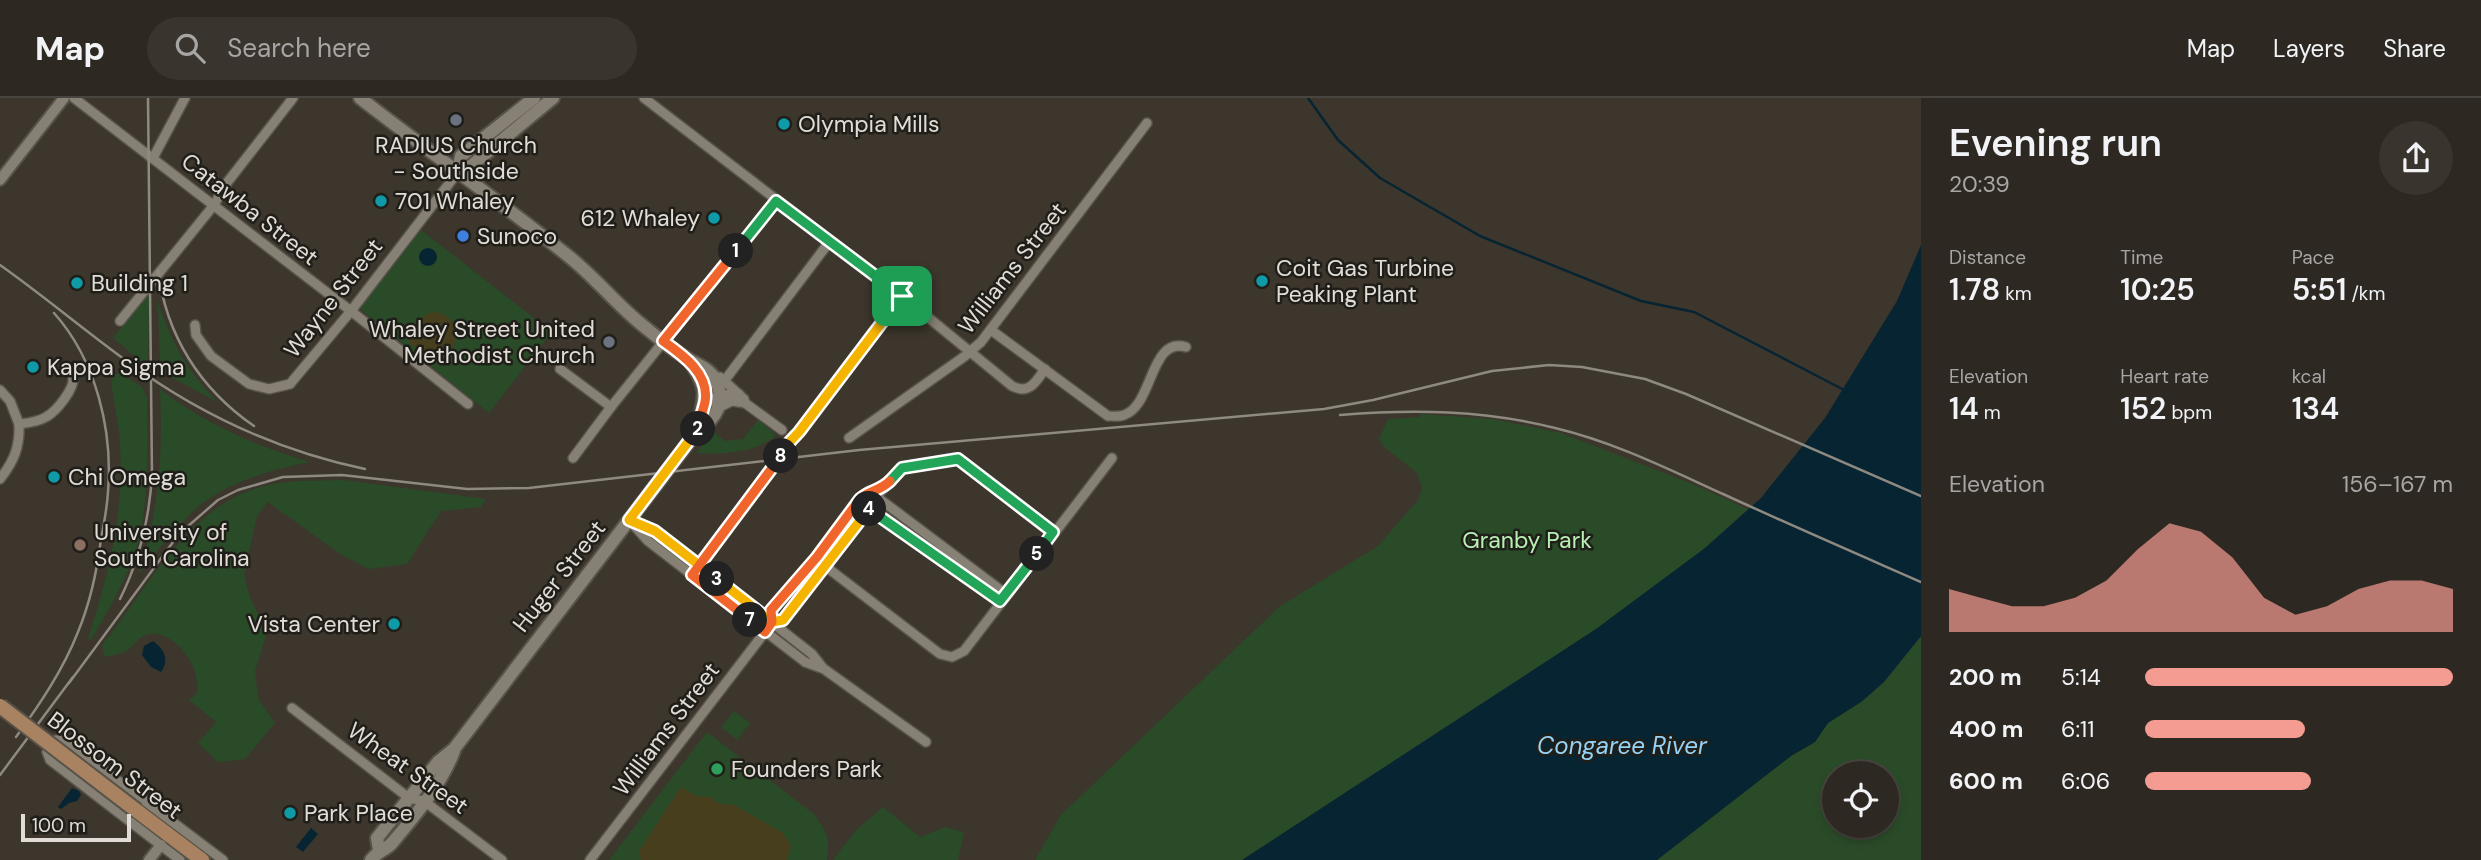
<!DOCTYPE html>
<meta charset="utf-8">
<style>
:root{--surface:#2d2821;--page:#39342e;--text:#f1f3f6;--muted:#a7a6a5;--line:#48443f;--accent:#f59c92}
body{margin:0;font-family:"DM Sans",sans-serif;background:var(--page);color:var(--text);height:100vh;display:flex;flex-direction:column;font-size:26px;white-space:nowrap}
*{box-sizing:border-box;margin:0}
p{font-size:23px;color:var(--muted)}
.icon{flex:none;width:38px;height:38px;fill:none;stroke:currentColor;stroke-width:2;stroke-linecap:round;stroke-linejoin:round}
.map{position:relative;flex:1;overflow:hidden}
.side{display:flex;flex-direction:column;background:var(--surface);width:560px}
.side>*{flex:none}
.fabs{position:absolute;left:1822px;top:663px;display:grid;gap:14px}
.fabs a{display:grid;place-items:center;width:77px;height:77px;border-radius:50%;background:var(--surface);box-shadow:0 4px 10px #0003,0 0 0 2px var(--line);font-size:35px}
.scale{position:absolute;left:21px;bottom:18px;width:110px;box-sizing:border-box;padding-left:7px;border:4px solid #e1ddd6;border-top:0;font-size:19px;line-height:24px;white-space:nowrap;color:#e1ddd6;-webkit-text-stroke:5px #201e19;paint-order:stroke}
.pin{position:absolute;display:grid;place-items:center;width:60px;height:60px;color:#fff;margin:-30px;border-radius:14px;box-shadow:0 4px 10px #0006}
.km{position:absolute;width:35px;height:35px;margin:-18px;border-radius:50%;background:#222;color:#fff;font-size:19px;line-height:35px;text-align:center}
.round{display:grid;place-items:center;flex:none;width:74px;height:74px;border-radius:37px;background:var(--page)}
.summary{display:flex;align-items:center;justify-content:space-between;height:119px;padding:0 28px}
h1{font-size:38px;font-weight:600;line-height:52px}
.figures{display:grid;grid-template-columns:repeat(3,1fr);gap:10px;height:119px;padding:7px 28px}
.figures div{display:grid;align-content:center}
.figures b{font-size:30px;font-weight:600}
.figures small{font-size:19px;font-weight:400}
.figures p{font-size:19px}
.chart{height:196px;padding:14px 28px}
.chart p{display:flex;justify-content:space-between}
.chart svg{width:100%;height:126px;margin-top:7px;fill:var(--accent);opacity:.7}
ul{padding:0 28px;list-style:none;font-size:23px}
li{display:grid;grid-template-columns:112px 84px 1fr;align-items:center;height:52px}
li i{height:18px;border-radius:9px;background:var(--accent)}
header{display:flex;align-items:center;gap:42px;box-sizing:border-box;height:98px;padding:0 35px;background:var(--surface);border-bottom:2px solid var(--line)}
header strong{font-size:33px}
nav{display:flex;gap:38px;margin-inline-start:auto;font-size:24px}
.search{width:490px;height:63px;background:var(--page);display:flex;align-items:center;gap:18px;box-sizing:border-box;padding:0 24px;border-radius:38px;color:var(--muted);font-size:26px}
main{display:flex;flex:1;min-height:0}
.map>svg:first-child{display:block}
</style>
<header>
<strong>Map</strong>
<div class="search"><svg class="icon" aria-label="search" viewBox="0 0 24 24"><circle cx="10" cy="10" r="6"/><path d="M15 15l6 6"/></svg>Search here</div>
<nav><a>Map</a><a>Layers</a><a>Share</a></nav>
</header>
<main>
<div class="map">
<svg width="1921" height="762" viewBox="0 0 1921 762">
<rect width="100%" height="100%" fill="#3c362c"/>
<g fill="#2a4b28" fill-rule="evenodd">
<polygon points="421,132 552,234 489,315 360,211"/>
<polygon points="149,195 148,269 113,240"/>
<path d="M 158,204 C 170,242 190,278 219,305 L 169,278 L 160,270 Z"/>
<path d="M 120,275 L 142,289 L 147,300 C 147,347 150,399 138,445 C 128,480 109,511 91,542 L 88,541 C 109,474 124,417 120,346 C 119,323 112,300 111,277 Z"/>
<path d="M 160,291 C 203,325 258,349 310,364 C 273,371 231,383 200,407 C 177,427 158,452 139,476 C 159,415 163,355 160,291 Z"/>
<polygon points="1420,316 1492,321 1561,335 1690,385 1748,411 1705,450 1596,531 1242,762 1035,762 1061,717 1279,509 1378,448 1418,402 1422,390 1417,375 1384,349 1379,341 1388,321 1420,319"/>
<path d="M 758,322 L 776,337 C 757,355 721,357 696,355 L 713,333 L 725,343 L 743,341 Z"/>
<path d="M 343,382 L 486,401 L 481,409 L 441,413 L 407,466 L 369,471 L 340,456 L 268,404 L 257,418 L 244,476 L 250,500 L 267,534 L 255,573 L 258,600 L 275,625 L 245,661 L 218,664 L 198,645 L 216,624 L 189,602 L 197,595 C 197,589 197,583 196,578 C 193,559 168,529 146,537 C 139,539 135,546 129,551 C 123,556 111,557 104,559 L 102,547 C 152,486 192,397 279,385 C 300,382 322,383 343,382 Z"/>
<path d="M 1921,538 L 1921,762 L 1657,762 L 1791,658 L 1815,644 L 1828,625 L 1861,604 L 1884,584 ZM 1834,676 L 1886,676 L 1886,728 L 1834,728 Z"/>
<polygon points="734,613 750,625 737,642 721,629"/>
<path d="M 707,634 L 815,717 C 827,736 830,738 827,762 L 609,762 Z"/>
<polygon points="883,709 920,739 945,729 964,734 958,762 833,762 856,732"/>
</g>
<g fill="#473e1e">
<path d="M 434,214 C 447,216 455,224 457,237 L 453,249 L 436,261 L 429,259 L 409,245 L 409,236 L 425,217 Z"/>
<polygon points="681,689 696,698 711,699 719,706 734,707 783,735 791,748 787,762 641,762 639,753"/>
</g>
<g fill="#072432">
<polygon points="1921,147 1921,538 1884,584 1861,604 1828,625 1815,644 1791,658 1657,762 1242,762 1596,531 1705,450 1761,400 1825,320 1897,203"/>
<circle cx="428" cy="159" r="9"/>
<path d="M 153,543 C 164,551 170,562 161,574 L 151,569 L 142,557 L 144,548 Z"/>
<polygon points="72,690 79,693 81,697 77,703 69,705 61,711 58,709"/>
<polygon points="311,730 318,736 303,754 296,749"/>
</g>
<g fill="none" stroke-linecap="round" stroke-linejoin="round">
<polyline stroke="#072432" stroke-width="2.5" points="1308,0 1338,42 1380,80 1480,138 1641,203 1694,214 1846,293"/>
<g stroke="#58534a" stroke-width="12">
<g id="minor">
<polyline points="74,0 351,213 468,306"/>
<path d="M 644,0 L 902,198 L 1012,288 C 1029,297 1036,284 1045,271"/>
<polyline points="153,60 185,0"/>
<polyline points="120,223 214,107 226,86 293,0"/>
<polyline points="195,227 196,237 211,258 249,286 269,291 290,286 351,213 458,74"/>
<path d="M 991,232 L 1108,318 C 1113,318 1119,319 1124,317 C 1153,308 1150,238 1186,249"/>
<polyline points="560,271 611,309"/>
<polyline points="720,279 744,301 745,305 782,332"/>
<polyline points="725,282 830,143"/>
<polyline points="0,292 10,303 19,326"/>
<polyline points="704,308 720,297 739,296"/>
<polyline points="718,310 732,303 745,305"/>
<polyline points="849,340 965,258 981,244 1147,25"/>
<polyline points="573,360 611,309 776,103"/>
<path d="M 0,381 C 14,363 20,349 19,326 C 28,325 38,324 46,319 C 57,313 75,290 73,279"/>
<polyline points="873,396 1006,496"/>
<polyline points="867,407 1000,503"/>
<polyline points="629,422 648,443 805,564 824,571 926,644"/>
<polyline points="632,424 655,433 812,556 823,570"/>
<polyline points="825,468 940,556 952,559 964,553 1112,360"/>
<path d="M 692,477 L 782,357 C 783,348 791,338 799,334 L 902,198"/>
<polyline points="772,524 783,522 882,392 902,370 958,361 1053,434"/>
<polyline points="292,610 409,700 424,703 502,762"/>
<polyline points="180,762 50,662 47,654 56,642 64,642 223,762"/>
<polyline points="590,762 765,534 772,524 771,512 816,459 861,401 869,393 882,392"/>
</g>
</g>
<g stroke="#58534a" stroke-width="14">
<g id="tertiary">
<polyline points="0,82 64,0"/>
<polyline points="149,762 161,747"/>
</g>
</g>
<g stroke="#58534a" stroke-width="16">
<g id="secondary">
<path d="M 360,0 C 428,53 499,103 567,157 C 594,178 615,205 641,226 C 656,238 672,252 688,261 C 699,268 710,270 716,283 C 726,305 716,321 698,332 L 454,651 L 438,664 L 377,740 L 379,752"/>
<polyline points="458,74 472,67 553,0"/>
<polyline points="458,74 461,58 534,0"/>
<path d="M 690,263 C 711,296 703,297 698,332"/>
<path d="M 371,762 C 378,753 386,752 392,745 C 415,718 441,687 454,653"/>
</g>
</g>
<g stroke="#58534a" stroke-width="18">
<polyline id="primary" points="137,713 202,762"/>
</g>
<use href="#minor" stroke="#878175" stroke-width="9"/>
<use href="#tertiary" stroke="#878175" stroke-width="10"/>
<use href="#secondary" stroke="#878175" stroke-width="12"/>
<use href="#primary" stroke="#a88261" stroke-width="14"/>
<g stroke="#8f8a81" stroke-width="2.5">
<path d="M 0,167 C 44,198 85,233 128,264 C 199,316 279,353 365,371"/>
<path d="M 158,172 C 166,237 200,291 254,328"/>
<path d="M 1340,317 C 1413,311 1484,312 1555,330 C 1614,344 1668,371 1723,396 C 1788,426 1855,455 1921,484"/>
<path d="M 120,501 C 140,461 149,422 152,378 L 148,0"/>
<polyline points="69,585 179,436 218,402 238,392 283,379 342,377 467,391 529,390 859,352 1324,311 1373,302 1492,273 1549,267 1582,269 1645,281 1686,296 1921,398"/>
<path d="M 16,639 C 40,606 63,572 78,534 C 90,505 97,473 101,441 C 104,426 107,410 108,394 C 113,332 96,262 54,215"/>
<polyline points="0,677 73,579"/>
</g>
<g stroke="#58534a" stroke-width="18" stroke-linecap="butt">
<polyline id="primary-bridge" points="0,608 137,713"/>
</g>
<use href="#primary-bridge" stroke="#a88261" stroke-width="14"/>
</g>
<g fill="none" stroke-linecap="round" stroke-linejoin="round">
<g stroke="#fff" stroke-width="14">
<polyline id="split-1" points="736,153 776,103 902,198"/>
</g>
<g stroke="#fff" stroke-width="14">
<path id="split-2" d="M 698,331 C 699,322 703,313 705,304 C 710,276 683,257 663,243 L 736,153"/>
</g>
<g stroke="#fff" stroke-width="14">
<polyline id="split-3" points="698,331 629,422 655,433 717,481"/>
</g>
<g stroke="#fff" stroke-width="14">
<polyline id="split-4" points="717,481 772,524 783,522 869,411"/>
</g>
<g stroke="#fff" stroke-width="14">
<polyline id="split-5" points="869,411 1000,503 1037,456"/>
</g>
<g stroke="#fff" stroke-width="14">
<polyline id="split-6" points="890,383 902,370 958,361 1053,434 1037,456"/>
</g>
<g stroke="#fff" stroke-width="14">
<path id="split-7" d="M 750,522 L 765,534 L 772,524 L 771,512 L 817,459 L 860,401 C 870,392 880,393 890,383"/>
</g>
<g stroke="#fff" stroke-width="14">
<polyline id="split-8" points="750,522 692,477 781,358"/>
</g>
<g stroke="#fff" stroke-width="14">
<polyline id="split-9" points="781,358 782,352 799,334 902,198"/>
</g>
<use href="#split-1" stroke="#22a559" stroke-width="9"/>
<use href="#split-2" stroke="#f0652b" stroke-width="9"/>
<use href="#split-3" stroke="#f5b400" stroke-width="9"/>
<use href="#split-4" stroke="#f5b400" stroke-width="9"/>
<use href="#split-5" stroke="#22a559" stroke-width="9"/>
<use href="#split-6" stroke="#22a559" stroke-width="9"/>
<use href="#split-7" stroke="#f0652b" stroke-width="9"/>
<use href="#split-8" stroke="#f0652b" stroke-width="9"/>
<use href="#split-9" stroke="#f5b400" stroke-width="9"/>
</g>
<g fill="#6b7280" stroke="#201e19" stroke-width="2.5">
<circle cx="456" cy="22" r="7"/>
<circle cx="609" cy="244" r="7"/>
</g>
<g fill="#0f9aa8" stroke="#201e19" stroke-width="2.5">
<circle cx="784" cy="26" r="7"/>
<circle cx="381" cy="103" r="7"/>
<circle cx="714" cy="120" r="7"/>
<circle cx="1262" cy="183" r="7"/>
<circle cx="77" cy="185" r="7"/>
<circle cx="33" cy="269" r="7"/>
<circle cx="54" cy="379" r="7"/>
<circle cx="394" cy="526" r="7"/>
<circle cx="290" cy="715" r="7"/>
</g>
<circle fill="#3f7fe0" stroke="#201e19" stroke-width="2.5" cx="463" cy="138" r="7"/>
<circle fill="#8d6e63" stroke="#201e19" stroke-width="2.5" cx="80" cy="447" r="7"/>
<circle fill="#2e9e5b" stroke="#201e19" stroke-width="2.5" cx="717" cy="671" r="7"/>
<g text-anchor="middle" dominant-baseline="central" stroke-width="5" stroke-linejoin="round" paint-order="stroke">
<g font-size="23" fill="#e1ddd6" stroke="#201e19" text-anchor="start">
<text x="798" y="26">Olympia Mills</text>
<text x="456" y="47" text-anchor="middle">RADIUS Church<tspan x="456" dy="26">- Southside</tspan></text>
<text x="395" y="103">701 Whaley</text>
<text x="700" y="120" text-anchor="end">612 Whaley</text>
<text x="477" y="138">Sunoco</text>
<text x="1276" y="170">Coit Gas Turbine<tspan x="1276" dy="26">Peaking Plant</tspan></text>
<text x="91" y="185">Building 1</text>
<text x="595" y="231" text-anchor="end">Whaley Street United<tspan x="595" dy="26">Methodist Church</tspan></text>
<text x="47" y="269">Kappa Sigma</text>
<text x="68" y="379">Chi Omega</text>
<text x="94" y="434">University of<tspan x="94" dy="26">South Carolina</tspan></text>
<text x="380" y="526" text-anchor="end">Vista Center</text>
<text x="731" y="671">Founders Park</text>
<text x="304" y="715">Park Place</text>
</g>
<g font-size="23" fill="#e1ddd6" stroke="#201e19">
<text transform="translate(250 111) rotate(38)">Catawba Street</text>
<text transform="translate(1012 170) rotate(-52)">Williams Street</text>
<text transform="translate(333 200) rotate(-52)">Wayne Street</text>
<text transform="translate(559 478) rotate(-52)">Huger Street</text>
<text transform="translate(666 631) rotate(-53)">Williams Street</text>
<text transform="translate(115 667) rotate(37)">Blossom Street</text>
<text transform="translate(408 670) rotate(35)">Wheat Street</text>
</g>
<g font-size="23" fill="#b7f0b2" stroke="#201e19">
<text x="1527" y="442">Granby Park</text>
</g>
<g font-size="24" font-style="italic" fill="#94d2f6" stroke="#201e19">
<text x="1622" y="647">Congaree River</text>
</g>
</g>
</svg>
<div class="fabs">
<a><svg class="icon" aria-label="locate" viewBox="0 0 24 24"><circle cx="12" cy="12" r="6"/><path d="M12 2v4M12 18v4M2 12h4M18 12h4"/></svg></a>
</div>
<div class="scale">100 m</div>
<div class="pin" style="left:902px;top:198px;background:#1e9e55"><svg class="icon" aria-label="arrive" viewBox="0 0 24 24"><path d="M6 21V4h12l-3 4 3 4H6"/></svg></div>
<b class="km" style="left:736px;top:153px">1</b>
<b class="km" style="left:698px;top:331px">2</b>
<b class="km" style="left:717px;top:481px">3</b>
<b class="km" style="left:869px;top:411px">4</b>
<b class="km" style="left:1037px;top:456px">5</b>
<b class="km" style="left:750px;top:522px">7</b>
<b class="km" style="left:781px;top:358px">8</b>
</div>
<section class="side">
<div class="summary"><div><h1>Evening run</h1><p>20:39</p></div><a class="round"><svg class="icon" aria-label="share" viewBox="0 0 24 24"><path d="M12 15V3M7 8l5-5 5 5M5 13v7h14v-7"/></svg></a></div>
<div class="figures">
<div><p>Distance</p><b>1.78<small> km</small></b></div>
<div><p>Time</p><b>10:25</b></div>
<div><p>Pace</p><b>5:51<small> /km</small></b></div>
</div>
<div class="figures">
<div><p>Elevation</p><b>14<small> m</small></b></div>
<div><p>Heart rate</p><b>152<small> bpm</small></b></div>
<div><p>kcal</p><b>134</b></div>
</div>
<div class="chart"><p><span>Elevation</span>156–167 m</p>
<svg viewBox="0 0 160 44" preserveAspectRatio="none"><path d="M0 44V29L10 32L20 35L30 35L40 32L50 26L60 15L70 6L80 9L90 18L100 32L110 38L120 35L130 29L140 26L150 26L160 29V44z"/></svg>
</div>
<ul>
<li><b>200 m</b>5:14<i style="width:100%"></i></li>
<li><b>400 m</b>6:11<i style="width:52%"></i></li>
<li><b>600 m</b>6:06<i style="width:54%"></i></li>
</ul>
</section>
</main>
